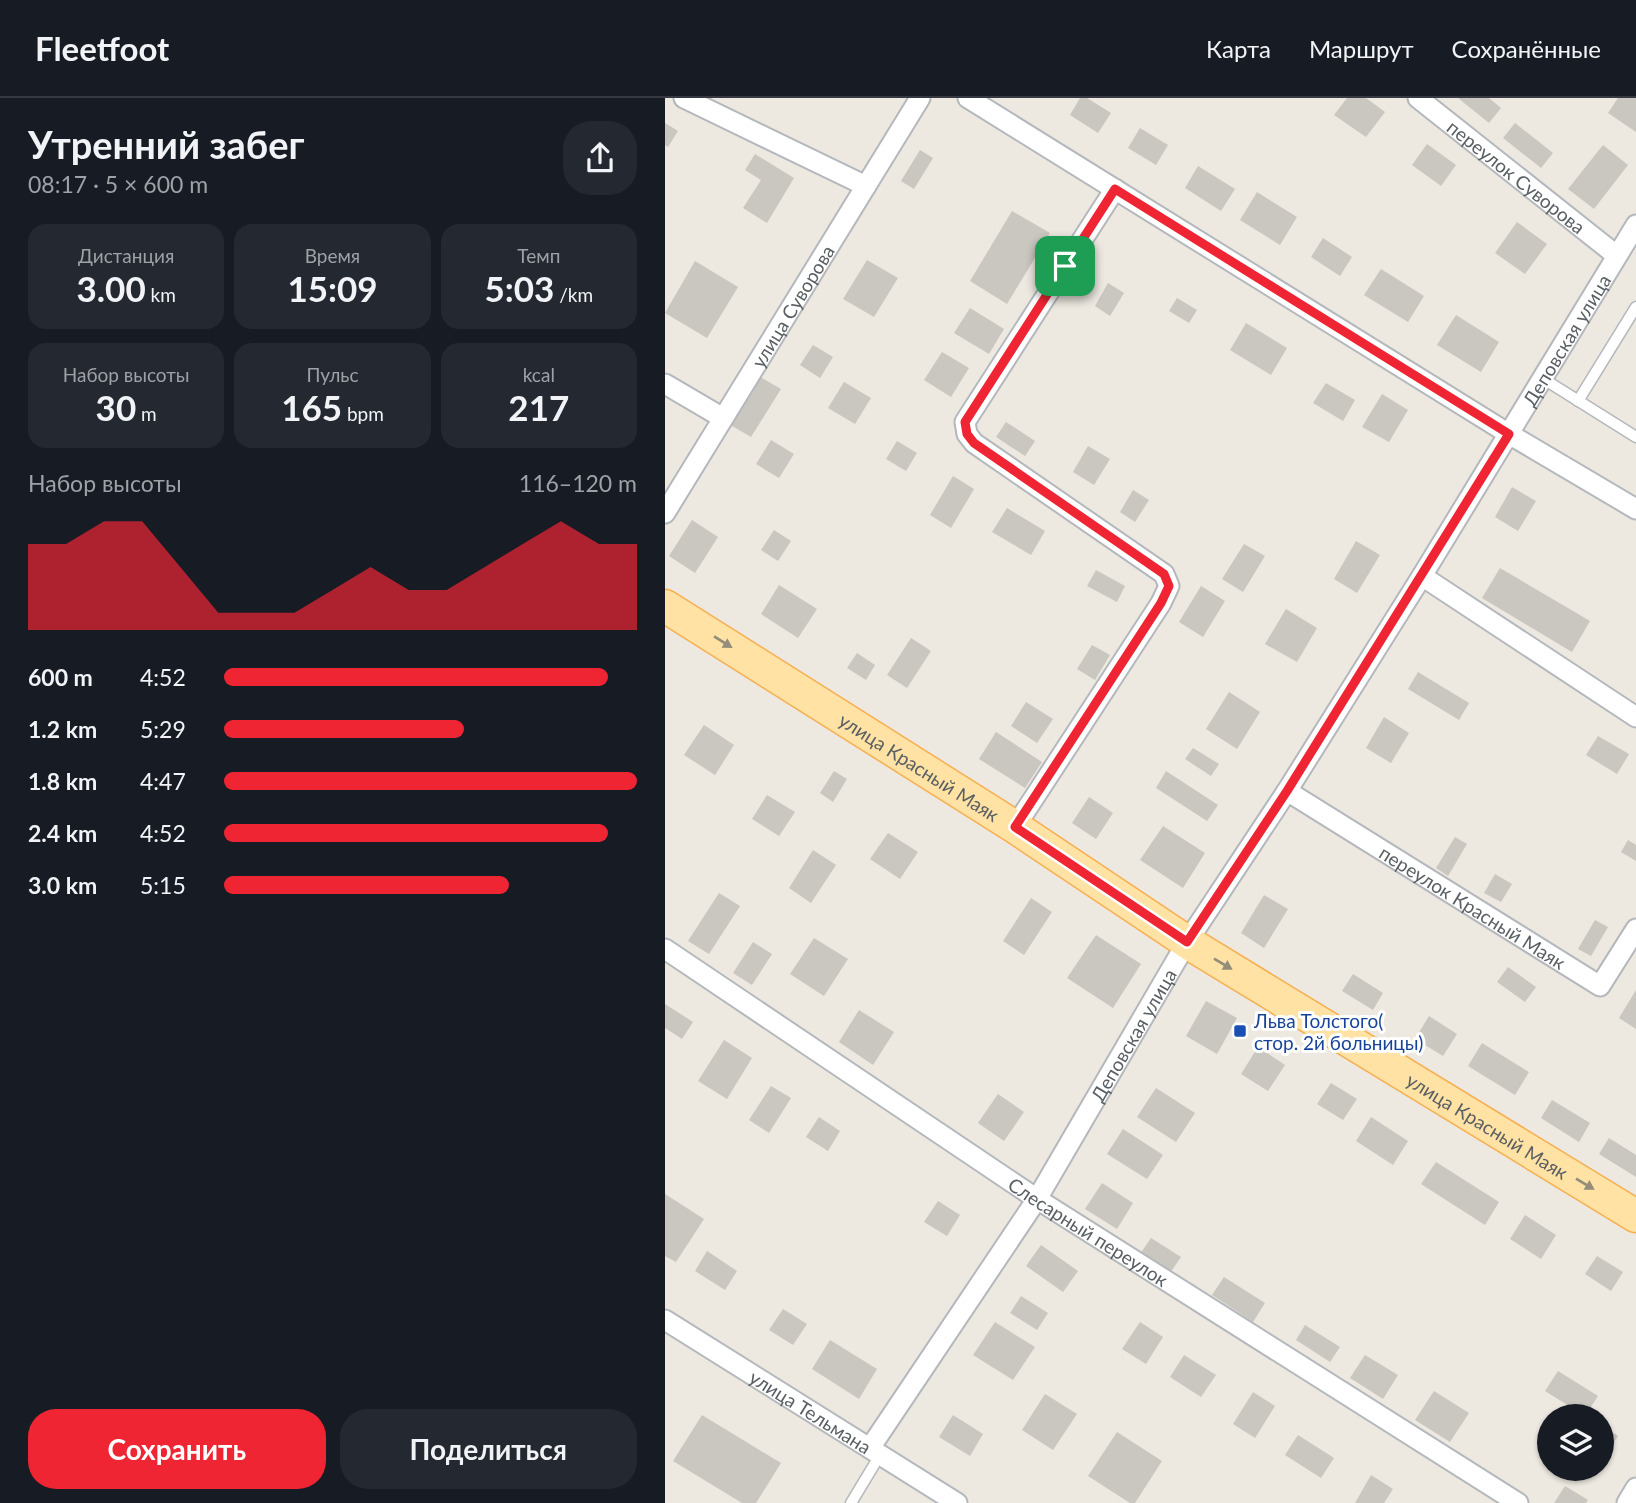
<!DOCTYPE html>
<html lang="ru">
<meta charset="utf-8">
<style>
:root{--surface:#171b24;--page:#242831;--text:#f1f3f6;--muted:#9ea1a6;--line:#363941;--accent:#ef2534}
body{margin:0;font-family:Lato,sans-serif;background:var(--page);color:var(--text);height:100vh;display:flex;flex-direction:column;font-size:26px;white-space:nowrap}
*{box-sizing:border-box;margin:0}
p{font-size:23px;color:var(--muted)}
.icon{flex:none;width:38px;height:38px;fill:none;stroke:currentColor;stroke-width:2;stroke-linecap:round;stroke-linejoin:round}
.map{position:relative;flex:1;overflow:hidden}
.side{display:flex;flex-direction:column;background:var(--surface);width:665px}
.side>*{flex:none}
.fabs{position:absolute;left:872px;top:1306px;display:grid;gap:14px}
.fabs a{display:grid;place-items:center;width:77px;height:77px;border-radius:50%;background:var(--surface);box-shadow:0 2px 5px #0004;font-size:35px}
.pin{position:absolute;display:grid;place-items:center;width:60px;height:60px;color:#fff;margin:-30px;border-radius:14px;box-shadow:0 4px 10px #0006}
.round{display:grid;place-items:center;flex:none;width:74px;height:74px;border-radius:28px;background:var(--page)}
.overview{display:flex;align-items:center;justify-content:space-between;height:119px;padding:0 28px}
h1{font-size:38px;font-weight:700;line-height:52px}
.stats{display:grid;grid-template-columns:repeat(3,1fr);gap:10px;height:119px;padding:7px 28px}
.stats div{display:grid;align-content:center;border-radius:18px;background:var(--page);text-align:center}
.stats b{font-size:35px;font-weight:700}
.stats small{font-size:19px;font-weight:400}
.stats p{font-size:19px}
.chart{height:196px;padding:14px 28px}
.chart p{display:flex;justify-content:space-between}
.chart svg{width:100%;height:126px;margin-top:7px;fill:var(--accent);opacity:.7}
.action{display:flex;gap:14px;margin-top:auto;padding:14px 28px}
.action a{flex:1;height:80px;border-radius:28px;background:var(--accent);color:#fff;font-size:28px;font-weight:700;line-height:80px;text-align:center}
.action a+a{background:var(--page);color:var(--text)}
ul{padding:0 28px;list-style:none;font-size:23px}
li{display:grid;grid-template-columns:112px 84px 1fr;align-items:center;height:52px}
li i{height:18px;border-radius:9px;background:var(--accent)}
header{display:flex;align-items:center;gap:42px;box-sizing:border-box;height:98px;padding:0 35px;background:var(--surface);border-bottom:2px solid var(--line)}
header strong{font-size:33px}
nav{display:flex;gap:38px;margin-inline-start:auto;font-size:24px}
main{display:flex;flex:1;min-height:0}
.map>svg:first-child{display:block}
</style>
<header>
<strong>Fleetfoot</strong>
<nav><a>Карта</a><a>Маршрут</a><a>Сохранённые</a></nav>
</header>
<main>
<section class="side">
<div class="overview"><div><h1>Утренний забег</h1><p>08:17 · 5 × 600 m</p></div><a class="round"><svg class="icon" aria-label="share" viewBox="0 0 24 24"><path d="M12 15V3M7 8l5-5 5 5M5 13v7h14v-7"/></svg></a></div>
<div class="stats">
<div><p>Дистанция</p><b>3.00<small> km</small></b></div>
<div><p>Время</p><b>15:09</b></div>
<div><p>Темп</p><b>5:03<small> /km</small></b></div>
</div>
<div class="stats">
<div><p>Набор высоты</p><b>30<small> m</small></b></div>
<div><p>Пульс</p><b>165<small> bpm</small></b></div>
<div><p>kcal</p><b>217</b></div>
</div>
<div class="chart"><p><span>Набор высоты</span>116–120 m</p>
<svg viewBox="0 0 160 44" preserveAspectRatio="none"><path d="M0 44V14L10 14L20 6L30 6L40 22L50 38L60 38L70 38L80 30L90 22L100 30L110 30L120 22L130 14L140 6L150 14L160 14V44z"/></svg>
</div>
<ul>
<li><b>600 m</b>4:52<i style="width:93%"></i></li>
<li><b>1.2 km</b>5:29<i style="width:58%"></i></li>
<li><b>1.8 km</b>4:47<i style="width:100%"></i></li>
<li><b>2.4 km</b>4:52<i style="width:93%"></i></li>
<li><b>3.0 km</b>5:15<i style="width:69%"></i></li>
</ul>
<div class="action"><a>Сохранить</a><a>Поделиться</a></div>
</section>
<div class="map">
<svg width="971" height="1405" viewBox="0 0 971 1405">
<rect width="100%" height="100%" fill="#ede9e1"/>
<g fill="#cac6c0">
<polygon points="415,0 422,0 446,15 433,35 405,17"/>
<polygon points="682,0 701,0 720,14 701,39 669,17"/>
<polygon points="793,0 824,0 836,10 824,25"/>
<polygon points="953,0 971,0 971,34 943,15"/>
<polygon points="0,25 13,33 3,49 0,47"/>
<polygon points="850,25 888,55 876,70 838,40"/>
<polygon points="475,30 503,47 491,67 463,50"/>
<polygon points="762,46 791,67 776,88 747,67"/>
<polygon points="938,47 963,67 929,111 903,91"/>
<polygon points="255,52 268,60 249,91 236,83"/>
<polygon points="90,56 129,80 102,125 78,110 96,82 80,72"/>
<polygon points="533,68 570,91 556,113 520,90"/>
<polygon points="592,94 632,119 615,147 575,122"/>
<polygon points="347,113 385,135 342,206 305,183"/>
<polygon points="852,124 882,146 860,176 830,155"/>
<polygon points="658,140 687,159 675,178 646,159"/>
<polygon points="202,162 233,180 209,219 178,201"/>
<polygon points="30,163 73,189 42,240 0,215"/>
<polygon points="716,171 759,198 743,224 699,197"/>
<polygon points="443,185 459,195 445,218 430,208"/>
<polygon points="512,200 532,212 524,225 504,213"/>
<polygon points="305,210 339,231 324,256 289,235"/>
<polygon points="791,217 834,244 816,274 772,247"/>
<polygon points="581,225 622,250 606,277 565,252"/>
<polygon points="148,247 168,259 155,280 135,267"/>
<polygon points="277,254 304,270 286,299 259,282"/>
<polygon points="92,277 116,291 86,339 62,325"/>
<polygon points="179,284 206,300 190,326 163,310"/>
<polygon points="661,285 690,302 678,323 648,305"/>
<polygon points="717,296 743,312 724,344 697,329"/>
<polygon points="341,324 370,343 360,358 331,339"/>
<polygon points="106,342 129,356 114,380 91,366"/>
<polygon points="232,343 252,355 241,373 221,361"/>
<polygon points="423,348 445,361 429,387 408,374"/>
<polygon points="288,378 309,391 286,430 265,417"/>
<polygon points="847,389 871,403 853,433 830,419"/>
<polygon points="468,392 484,402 470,424 455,414"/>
<polygon points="342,410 380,433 366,457 327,434"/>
<polygon points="27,422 53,439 30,475 4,458"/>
<polygon points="109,432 126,443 113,463 96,452"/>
<polygon points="691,443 715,457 692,495 669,481"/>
<polygon points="579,446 600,458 578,494 557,481"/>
<polygon points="835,470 925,523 907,554 817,500"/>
<polygon points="431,472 460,488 452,504 422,488"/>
<polygon points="114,487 152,511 133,540 96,516"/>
<polygon points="536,488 560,503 538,539 514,524"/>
<polygon points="621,511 652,530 632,564 600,546"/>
<polygon points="246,540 266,553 242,590 222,577"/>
<polygon points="427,547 445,557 430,582 412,571"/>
<polygon points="192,555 210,567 201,582 182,570"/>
<polygon points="753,574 804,605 794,622 743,591"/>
<polygon points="564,594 595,614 572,651 541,631"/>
<polygon points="361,604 388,621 372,645 346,628"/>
<polygon points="719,619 744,635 726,665 701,650"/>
<polygon points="39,627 69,647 50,677 19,657"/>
<polygon points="331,634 377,664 360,690 314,661"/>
<polygon points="933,638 964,656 952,676 921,657"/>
<polygon points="528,650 554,666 546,678 520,661"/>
<polygon points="169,673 182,681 168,704 155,695"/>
<polygon points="501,673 553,707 542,723 491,690"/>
<polygon points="102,697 130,714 114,738 87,721"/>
<polygon points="424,699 448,715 431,741 407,725"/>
<polygon points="498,728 540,755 518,790 475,762"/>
<polygon points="223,735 253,754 235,781 205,761"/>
<polygon points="790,739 802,746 783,778 771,770"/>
<polygon points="963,742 971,747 971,763 956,754"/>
<polygon points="148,752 171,767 146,805 124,790"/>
<polygon points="830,776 847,786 836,804 819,795"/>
<polygon points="54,795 75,808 44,856 23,843"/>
<polygon points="599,797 623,811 599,850 576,835"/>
<polygon points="366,800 387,814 359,857 338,843"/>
<polygon points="930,822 943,829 926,858 913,851"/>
<polygon points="431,837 476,866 448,910 402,880"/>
<polygon points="149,840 183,861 159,898 125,876"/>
<polygon points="88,844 107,856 87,887 68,875"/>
<polygon points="843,869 871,889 860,904 832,884"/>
<polygon points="688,876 718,895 708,912 677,893"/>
<polygon points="971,892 971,931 954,920"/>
<polygon points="541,903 572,920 552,956 521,938"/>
<polygon points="0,906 28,924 17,941 0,930"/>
<polygon points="194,912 229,934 208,967 174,944"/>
<polygon points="764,918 792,936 778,958 750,941"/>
<polygon points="59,942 87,960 62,1001 33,983"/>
<polygon points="817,945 864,974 850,997 803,968"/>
<polygon points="593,949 620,967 603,993 576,976"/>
<polygon points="666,985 692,1001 678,1022 652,1006"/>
<polygon points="106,988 126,1000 104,1035 84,1022"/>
<polygon points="491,990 530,1015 511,1044 472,1019"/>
<polygon points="333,996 359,1014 339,1043 313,1025"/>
<polygon points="887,1002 925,1025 914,1044 876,1020"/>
<polygon points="154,1019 175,1033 163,1053 141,1039"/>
<polygon points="706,1019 743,1043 728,1067 691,1043"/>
<polygon points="458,1031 498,1057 482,1081 442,1056"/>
<polygon points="944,1040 971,1057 971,1079 934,1056"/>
<polygon points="771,1064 834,1104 820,1127 756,1086"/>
<polygon points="437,1085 468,1105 452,1131 420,1111"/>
<polygon points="0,1096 39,1121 11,1164 0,1158"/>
<polygon points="273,1103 295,1117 282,1138 259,1124"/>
<polygon points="860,1117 891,1137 876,1161 845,1141"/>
<polygon points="486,1140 516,1159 505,1175 475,1156"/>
<polygon points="376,1147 413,1173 398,1194 361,1168"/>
<polygon points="42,1153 72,1173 60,1192 30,1173"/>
<polygon points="932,1158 958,1174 946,1193 920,1176"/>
<polygon points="559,1179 600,1205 588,1224 547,1197"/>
<polygon points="356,1198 383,1215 372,1232 345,1215"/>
<polygon points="118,1211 142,1226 128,1247 104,1232"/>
<polygon points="330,1224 370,1249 348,1282 308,1257"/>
<polygon points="475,1224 498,1239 481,1266 457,1251"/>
<polygon points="640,1227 675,1249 665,1264 631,1242"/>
<polygon points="165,1242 212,1271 194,1301 147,1271"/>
<polygon points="519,1257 551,1277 536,1299 505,1279"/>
<polygon points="700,1257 733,1277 718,1301 685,1280"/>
<polygon points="893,1273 933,1298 920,1318 880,1293"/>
<polygon points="769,1293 804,1315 785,1344 750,1322"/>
<polygon points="588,1294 610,1308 590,1340 568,1326"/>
<polygon points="380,1296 412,1316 388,1352 357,1332"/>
<polygon points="37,1317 116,1365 91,1405 77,1405 8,1363"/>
<polygon points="288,1317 318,1336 305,1358 274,1339"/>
<polygon points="936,1327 953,1338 936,1365"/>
<polygon points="452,1334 497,1363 470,1405 465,1405 423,1378"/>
<polygon points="633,1337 669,1360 656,1380 620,1357"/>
<polygon points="706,1377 728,1391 719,1405 690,1405"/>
<polygon points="900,1388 923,1402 921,1405 889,1405"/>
</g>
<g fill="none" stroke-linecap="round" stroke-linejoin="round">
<g stroke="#b4b8bc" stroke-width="13">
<g id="service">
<polyline points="877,280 971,339"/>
<polyline points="913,303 971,209"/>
<polyline points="186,1405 215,1357"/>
</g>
</g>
<g stroke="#b4b8bc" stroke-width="23">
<g id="minor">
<polyline points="19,0 201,88"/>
<polyline points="303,0 844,336 971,411"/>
<path id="s1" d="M 753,0 L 951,157"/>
<polyline points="0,286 58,320"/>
<path id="s2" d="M 0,415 L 255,0"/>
<polyline points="757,478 971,619"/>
<path id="s3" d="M 622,693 L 935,888 L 971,831"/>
<polyline points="350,729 496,505 504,488 499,476 309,345 302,336 300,324 450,91"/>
<path id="s4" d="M 0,851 L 372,1101 L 853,1405"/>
<path id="s5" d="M 0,1222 L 292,1405"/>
<path id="s6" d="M 205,1350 L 372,1101 L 522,844 L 622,693 L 757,478 L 971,127"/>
<polyline points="962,1405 971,1390"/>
</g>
</g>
<g stroke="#f6af50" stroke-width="35">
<g id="primary">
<path id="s7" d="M 0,508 L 350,729 L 522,844 L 971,1118"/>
</g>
</g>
<use href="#service" stroke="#fff" stroke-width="10"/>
<use href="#minor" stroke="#fff" stroke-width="19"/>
<use href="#primary" stroke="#ffe2a4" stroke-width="32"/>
</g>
<defs><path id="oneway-solid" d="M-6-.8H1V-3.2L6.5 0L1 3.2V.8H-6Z" transform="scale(1.75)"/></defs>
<g fill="#938d7a">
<use href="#oneway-solid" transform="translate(58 544) rotate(32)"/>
<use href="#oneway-solid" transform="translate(558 866) rotate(31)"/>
<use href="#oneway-solid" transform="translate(920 1086) rotate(31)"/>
</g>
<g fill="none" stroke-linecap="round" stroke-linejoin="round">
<g stroke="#fff" stroke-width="14">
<polygon id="route" points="450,91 844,336 622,693 522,844 350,729 496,505 504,488 499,476 309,345 302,336 300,324"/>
</g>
<use href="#route" stroke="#ef2534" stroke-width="9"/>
</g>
<rect fill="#1a4fb4" stroke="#fff" stroke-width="2.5" x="568" y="926" width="14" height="14" rx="3.5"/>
<g text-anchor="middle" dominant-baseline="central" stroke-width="6" stroke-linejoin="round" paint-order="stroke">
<g font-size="19" fill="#595f63" stroke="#fff">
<text stroke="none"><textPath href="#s1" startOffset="126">переулок Суворова</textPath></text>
<text stroke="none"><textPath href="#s2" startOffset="243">улица Суворова</textPath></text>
<text stroke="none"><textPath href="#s6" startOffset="1309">Деповская улица</textPath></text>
<text stroke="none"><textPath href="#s7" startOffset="301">улица Красный Маяк</textPath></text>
<text stroke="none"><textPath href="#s3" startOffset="219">переулок Красный Маяк</textPath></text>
<text stroke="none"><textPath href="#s6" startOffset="490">Деповская улица</textPath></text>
<text stroke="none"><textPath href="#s7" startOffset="973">улица Красный Маяк</textPath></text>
<text stroke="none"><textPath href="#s4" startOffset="509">Слесарный переулок</textPath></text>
<text stroke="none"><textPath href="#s5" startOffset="172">улица Тельмана</textPath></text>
</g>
<g font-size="19" fill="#164399" stroke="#fff" text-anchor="start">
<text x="589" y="922">Льва Толстого(<tspan x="589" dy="22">стор. 2й больницы)</tspan></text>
</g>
</g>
</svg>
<div class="fabs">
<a><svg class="icon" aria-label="layers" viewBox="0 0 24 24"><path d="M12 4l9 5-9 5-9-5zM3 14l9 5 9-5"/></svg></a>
</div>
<div class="pin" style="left:400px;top:168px;background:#1e9e55"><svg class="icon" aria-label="arrive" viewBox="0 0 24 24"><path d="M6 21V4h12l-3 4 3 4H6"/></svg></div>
</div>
</main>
